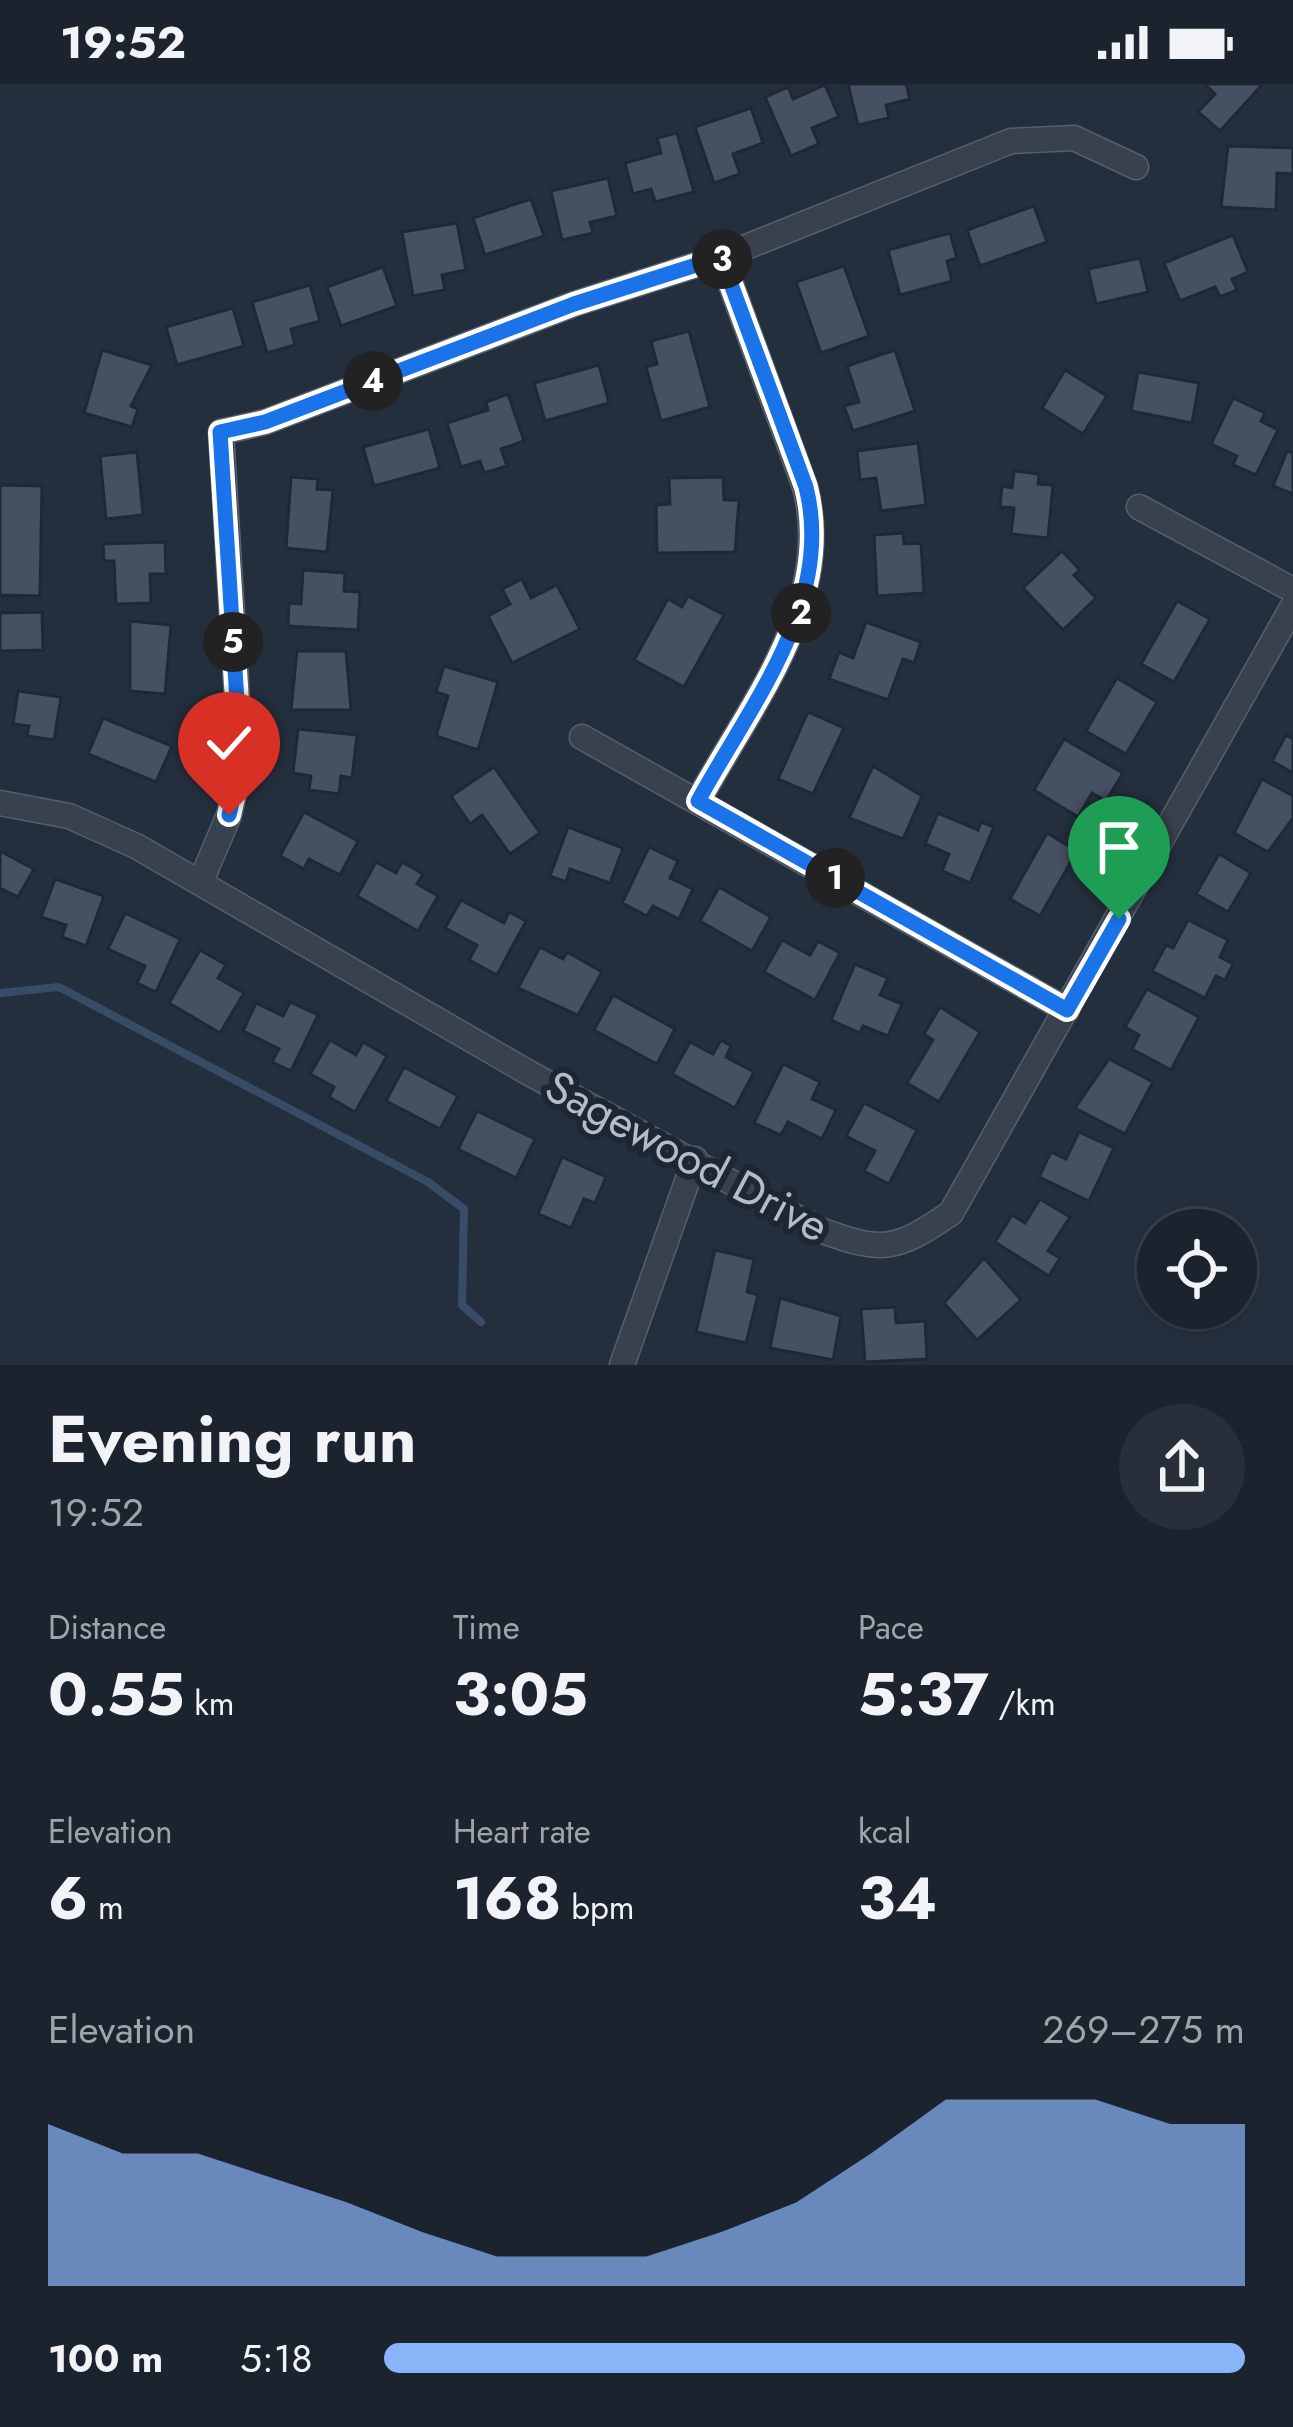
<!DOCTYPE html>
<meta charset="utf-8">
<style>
:root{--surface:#1b232e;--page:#282f3a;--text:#f1f3f6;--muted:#a0a4aa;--line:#39404a;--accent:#8ab4f8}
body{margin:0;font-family:Jost,sans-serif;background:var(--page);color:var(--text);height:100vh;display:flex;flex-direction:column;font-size:45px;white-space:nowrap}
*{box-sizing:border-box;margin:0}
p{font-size:39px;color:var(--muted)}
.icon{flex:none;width:66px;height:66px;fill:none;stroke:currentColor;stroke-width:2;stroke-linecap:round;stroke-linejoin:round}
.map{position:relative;height:1281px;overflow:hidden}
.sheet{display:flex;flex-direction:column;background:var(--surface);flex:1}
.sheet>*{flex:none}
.controls{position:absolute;left:1137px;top:1125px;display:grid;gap:24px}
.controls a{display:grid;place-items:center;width:120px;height:120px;border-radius:50%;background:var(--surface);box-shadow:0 3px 9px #0004,0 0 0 3px var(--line);font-size:60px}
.pin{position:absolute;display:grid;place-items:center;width:102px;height:102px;color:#fff;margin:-123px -51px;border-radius:50% 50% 50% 0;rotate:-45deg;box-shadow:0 0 12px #0007}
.pin .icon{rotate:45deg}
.km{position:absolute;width:60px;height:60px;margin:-30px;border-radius:50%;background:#222;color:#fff;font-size:33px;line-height:60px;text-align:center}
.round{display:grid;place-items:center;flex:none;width:126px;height:126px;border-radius:63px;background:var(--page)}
.overview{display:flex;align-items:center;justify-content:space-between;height:204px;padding:0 48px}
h1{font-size:66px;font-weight:700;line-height:90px}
.stats{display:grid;grid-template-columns:repeat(3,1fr);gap:18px;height:204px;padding:12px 48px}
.stats div{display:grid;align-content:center}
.stats b{font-size:60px;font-weight:700}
.stats small{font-size:33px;font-weight:400}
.stats p{font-size:33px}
.chart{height:336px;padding:24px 48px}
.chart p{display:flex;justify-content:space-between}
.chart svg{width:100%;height:216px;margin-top:12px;fill:var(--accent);opacity:.7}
ul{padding:0 48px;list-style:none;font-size:39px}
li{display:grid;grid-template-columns:192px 144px 1fr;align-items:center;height:90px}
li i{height:30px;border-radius:15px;background:var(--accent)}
.status{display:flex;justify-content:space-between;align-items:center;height:84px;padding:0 60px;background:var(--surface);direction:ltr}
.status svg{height:33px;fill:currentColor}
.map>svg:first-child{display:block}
</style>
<div class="status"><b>19:52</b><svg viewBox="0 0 49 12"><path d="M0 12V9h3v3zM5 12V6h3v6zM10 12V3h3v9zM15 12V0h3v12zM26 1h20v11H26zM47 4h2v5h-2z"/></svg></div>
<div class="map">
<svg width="1293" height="1281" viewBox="0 0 1293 1281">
<rect width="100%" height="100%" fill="#242f3e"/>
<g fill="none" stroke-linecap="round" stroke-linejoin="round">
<polyline stroke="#394c67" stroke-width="8" points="0,909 59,903 428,1098 464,1125 462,1221 481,1238"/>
</g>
<g fill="#455162" stroke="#1f2835" stroke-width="3">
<polygon points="848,0 906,0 910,15 886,21 889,34 858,41"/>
<polygon points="1205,0 1259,0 1261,2 1220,47 1198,28 1215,10"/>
<polygon points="825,1 839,33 812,44 819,60 791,72 765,13 788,3 793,15"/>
<polygon points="751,24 763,59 733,70 740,90 714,99 695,43"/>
<polygon points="677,49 694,108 655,118 651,105 633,110 625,79 661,69 657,54"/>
<polygon points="1228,62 1293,64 1293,90 1277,89 1276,126 1221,123"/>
<polygon points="608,94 617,132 590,138 593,149 562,156 551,107"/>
<polygon points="531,115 544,152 485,171 473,134"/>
<polygon points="1034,122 1047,158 980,182 967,146"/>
<polygon points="457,139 466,186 442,191 445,206 413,212 402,148"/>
<polygon points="950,149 957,174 947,177 952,197 900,211 888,166"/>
<polygon points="1233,151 1248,188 1232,195 1237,206 1220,213 1215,203 1180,217 1164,179"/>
<polygon points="1140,174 1148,208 1096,220 1088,185"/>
<polygon points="844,182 869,252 821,269 796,198"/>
<polygon points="383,183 397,222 341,242 327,203"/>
<polygon points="310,201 320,237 291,245 295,261 267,269 252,218"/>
<polygon points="233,224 244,262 177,281 166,243"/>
<polygon points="689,247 710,323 661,337 646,283 657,280 651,257"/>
<polygon points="102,266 152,281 131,322 138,325 132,343 84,329"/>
<polygon points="895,266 915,327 853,347 844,322 859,318 847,282"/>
<polygon points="599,281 609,319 545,337 534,299"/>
<polygon points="1065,286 1107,312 1083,350 1042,324"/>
<polygon points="1138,288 1199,299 1192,339 1131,327"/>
<polygon points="508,310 524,357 501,365 507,382 484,389 480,377 461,383 447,339 488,326 486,318"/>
<polygon points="1233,314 1265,329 1261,337 1278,346 1256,391 1233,381 1237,372 1211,360"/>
<polygon points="429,345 440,384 374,402 363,363"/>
<polygon points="918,359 926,421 881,427 876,394 860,396 857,367"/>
<polygon points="1287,367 1293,369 1293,410 1273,402"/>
<polygon points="137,368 143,431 106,435 100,372"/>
<polygon points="1014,387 1039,390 1038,400 1053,401 1048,454 1011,450 1014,424 1000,423 1002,402 1012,404"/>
<polygon points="291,393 318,395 317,405 333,406 327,468 286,464"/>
<polygon points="723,393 724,416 739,416 735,468 657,469 656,421 670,420 669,394"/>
<polygon points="0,401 42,402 40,512 0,511"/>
<polygon points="903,449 904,460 921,459 924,509 877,512 874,451"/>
<polygon points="165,458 166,490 150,490 151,519 116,520 114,477 104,477 103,460"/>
<polygon points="1062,467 1080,486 1074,491 1096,514 1063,546 1023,504"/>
<polygon points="303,486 345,489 344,507 360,508 358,546 288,542 289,519 301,520"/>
<polygon points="522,495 531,514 557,501 580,545 512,579 488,532 510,520 502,505"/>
<polygon points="688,512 724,531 684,603 634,576 668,515 682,523"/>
<polygon points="1177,517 1210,535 1174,598 1141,580"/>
<polygon points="42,528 43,566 0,567 0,529"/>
<polygon points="130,537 171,541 165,610 130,607"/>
<polygon points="866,538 921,558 914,579 903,575 888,616 829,595 839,568 853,574"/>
<polygon points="297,567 346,567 351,626 291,626"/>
<polygon points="444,582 498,598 478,666 436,652 448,612 436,608"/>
<polygon points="1117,594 1157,618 1126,670 1086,647"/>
<polygon points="18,607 61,613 54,656 27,652 29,642 13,640"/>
<polygon points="808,628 844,644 813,710 778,695"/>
<polygon points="103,634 172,662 156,698 88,670"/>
<polygon points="298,645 357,651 352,694 341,692 339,710 309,706 311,692 293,689"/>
<polygon points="1286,651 1293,655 1293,689 1272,677"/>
<polygon points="1064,655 1123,689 1106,717 1092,709 1078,733 1034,706"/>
<polygon points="873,682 922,712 903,755 849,734"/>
<polygon points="494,683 540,749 510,770 482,731 470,740 451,712"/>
<polygon points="1262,695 1293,712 1293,734 1268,768 1234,749"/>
<polygon points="304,728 358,757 340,791 309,775 304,785 280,772"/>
<polygon points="938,729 978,746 981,738 994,743 970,799 942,787 949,770 925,760"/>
<polygon points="568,743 623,764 610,799 570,785 566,798 550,792"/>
<polygon points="1047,749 1077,767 1040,832 1010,815"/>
<polygon points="649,763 678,777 670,794 693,805 679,835 653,822 647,832 622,819"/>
<polygon points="0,767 34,785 18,813 0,804"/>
<polygon points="1219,770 1251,789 1228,828 1196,810"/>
<polygon points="376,778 396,789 402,778 423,790 417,800 438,812 418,847 357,812"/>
<polygon points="55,795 104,812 86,862 62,853 66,841 41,833"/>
<polygon points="719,803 771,833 752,867 700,837"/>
<polygon points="461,816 504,839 509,828 526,837 497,891 469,876 477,861 445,844"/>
<polygon points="125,829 180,855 156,908 137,899 145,882 108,865"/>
<polygon points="1188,836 1228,856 1220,873 1233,880 1225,896 1216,892 1205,914 1152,887 1166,861 1173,864"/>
<polygon points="782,856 810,871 818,857 840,869 815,916 764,888"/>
<polygon points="540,863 563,875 567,868 602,888 578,931 518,904"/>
<polygon points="200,866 226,881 218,894 244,909 220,949 169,919"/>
<polygon points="855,880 888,894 880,911 902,920 888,952 863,942 860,949 831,936"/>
<polygon points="1147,905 1199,933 1171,986 1132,965 1139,951 1125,943"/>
<polygon points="613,911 675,945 657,980 594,946"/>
<polygon points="290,918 318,931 291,987 272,978 279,965 243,947 256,919 283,932"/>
<polygon points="940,923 980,948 939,1018 907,999 933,956 924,950"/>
<polygon points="330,956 356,971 363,958 387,972 355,1028 329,1013 334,1003 310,990"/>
<polygon points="721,956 731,962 726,973 754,988 735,1024 672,990 690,958 713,970"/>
<polygon points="1109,975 1153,998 1125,1050 1075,1024"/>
<polygon points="783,980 820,998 812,1015 836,1026 822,1055 788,1038 781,1051 754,1039"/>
<polygon points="404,983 458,1012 440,1045 386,1017"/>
<polygon points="864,1019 917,1046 889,1100 864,1087 875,1067 846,1052"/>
<polygon points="477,1027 535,1055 516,1094 458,1065"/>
<polygon points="1079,1048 1114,1064 1089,1117 1039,1093 1051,1068 1066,1075"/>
<polygon points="562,1073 606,1093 595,1119 584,1115 571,1144 538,1130"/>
<polygon points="1040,1115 1070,1133 1048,1167 1060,1174 1049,1192 995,1158 1012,1131 1025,1139"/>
<polygon points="715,1166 754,1175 747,1208 758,1211 746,1259 696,1248"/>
<polygon points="984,1174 1021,1216 977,1256 944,1219"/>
<polygon points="780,1214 841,1232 833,1276 770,1264"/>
<polygon points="895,1223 896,1239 925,1237 927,1275 865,1278 861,1225"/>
</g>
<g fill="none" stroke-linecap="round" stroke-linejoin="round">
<g stroke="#565f6c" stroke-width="27">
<g id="minor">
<polyline points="1139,423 1293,506"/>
<polyline points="582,653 1067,926"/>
<path d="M 698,717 C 751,620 835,518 805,403 L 721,173"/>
<path d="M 0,719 L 69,732 L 136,762 L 529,989 L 820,1146 C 883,1169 895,1167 951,1129 L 1293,522"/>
<polyline points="201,797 229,731 241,680 221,348 265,338 574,220 721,173 1011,57 1074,54 1136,83"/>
<polyline points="622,1281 695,1075"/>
</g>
</g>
<use href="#minor" stroke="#38414e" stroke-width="24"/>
</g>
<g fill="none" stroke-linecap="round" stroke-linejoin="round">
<g stroke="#fff" stroke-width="24">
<path id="route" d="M 229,731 L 241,680 L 220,348 L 265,338 L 574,220 L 721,173 L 806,403 C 835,518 751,620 698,717 L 1067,926 L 1119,835"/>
</g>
<use href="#route" stroke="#1a73e8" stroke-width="15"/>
</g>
<g text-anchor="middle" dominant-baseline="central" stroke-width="12" stroke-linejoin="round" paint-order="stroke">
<g font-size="45" fill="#b4bcc9" stroke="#1d2633">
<text transform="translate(687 1072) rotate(28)">Sagewood Drive</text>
</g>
</g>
</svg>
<div class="controls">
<a><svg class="icon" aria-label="locate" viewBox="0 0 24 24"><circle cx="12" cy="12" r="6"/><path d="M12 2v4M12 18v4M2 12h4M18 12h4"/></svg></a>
</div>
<div class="pin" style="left:1119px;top:835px;background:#1e9e55"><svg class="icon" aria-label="arrive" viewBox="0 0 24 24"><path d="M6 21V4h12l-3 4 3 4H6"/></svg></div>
<div class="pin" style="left:229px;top:731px;background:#d93025"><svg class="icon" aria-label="check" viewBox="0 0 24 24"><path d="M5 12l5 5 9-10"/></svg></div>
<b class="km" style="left:835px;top:794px">1</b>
<b class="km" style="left:801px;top:529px">2</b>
<b class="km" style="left:722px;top:175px">3</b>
<b class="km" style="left:373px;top:297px">4</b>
<b class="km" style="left:233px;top:558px">5</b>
</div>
<section class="sheet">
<div class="overview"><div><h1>Evening run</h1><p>19:52</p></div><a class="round"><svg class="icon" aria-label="share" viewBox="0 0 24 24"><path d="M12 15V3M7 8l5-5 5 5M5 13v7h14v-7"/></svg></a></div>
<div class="stats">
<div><p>Distance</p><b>0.55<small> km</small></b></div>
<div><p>Time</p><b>3:05</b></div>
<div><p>Pace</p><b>5:37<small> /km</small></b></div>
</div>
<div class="stats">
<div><p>Elevation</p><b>6<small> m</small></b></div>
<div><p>Heart rate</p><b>168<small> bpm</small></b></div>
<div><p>kcal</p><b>34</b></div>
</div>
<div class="chart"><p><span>Elevation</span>269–275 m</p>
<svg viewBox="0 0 160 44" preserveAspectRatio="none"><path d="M0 44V11L10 17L20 17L30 22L40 27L50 33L60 38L70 38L80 38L90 33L100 27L110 17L120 6L130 6L140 6L150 11L160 11V44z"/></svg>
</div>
<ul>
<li><b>100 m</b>5:18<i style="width:100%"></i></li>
</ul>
</section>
